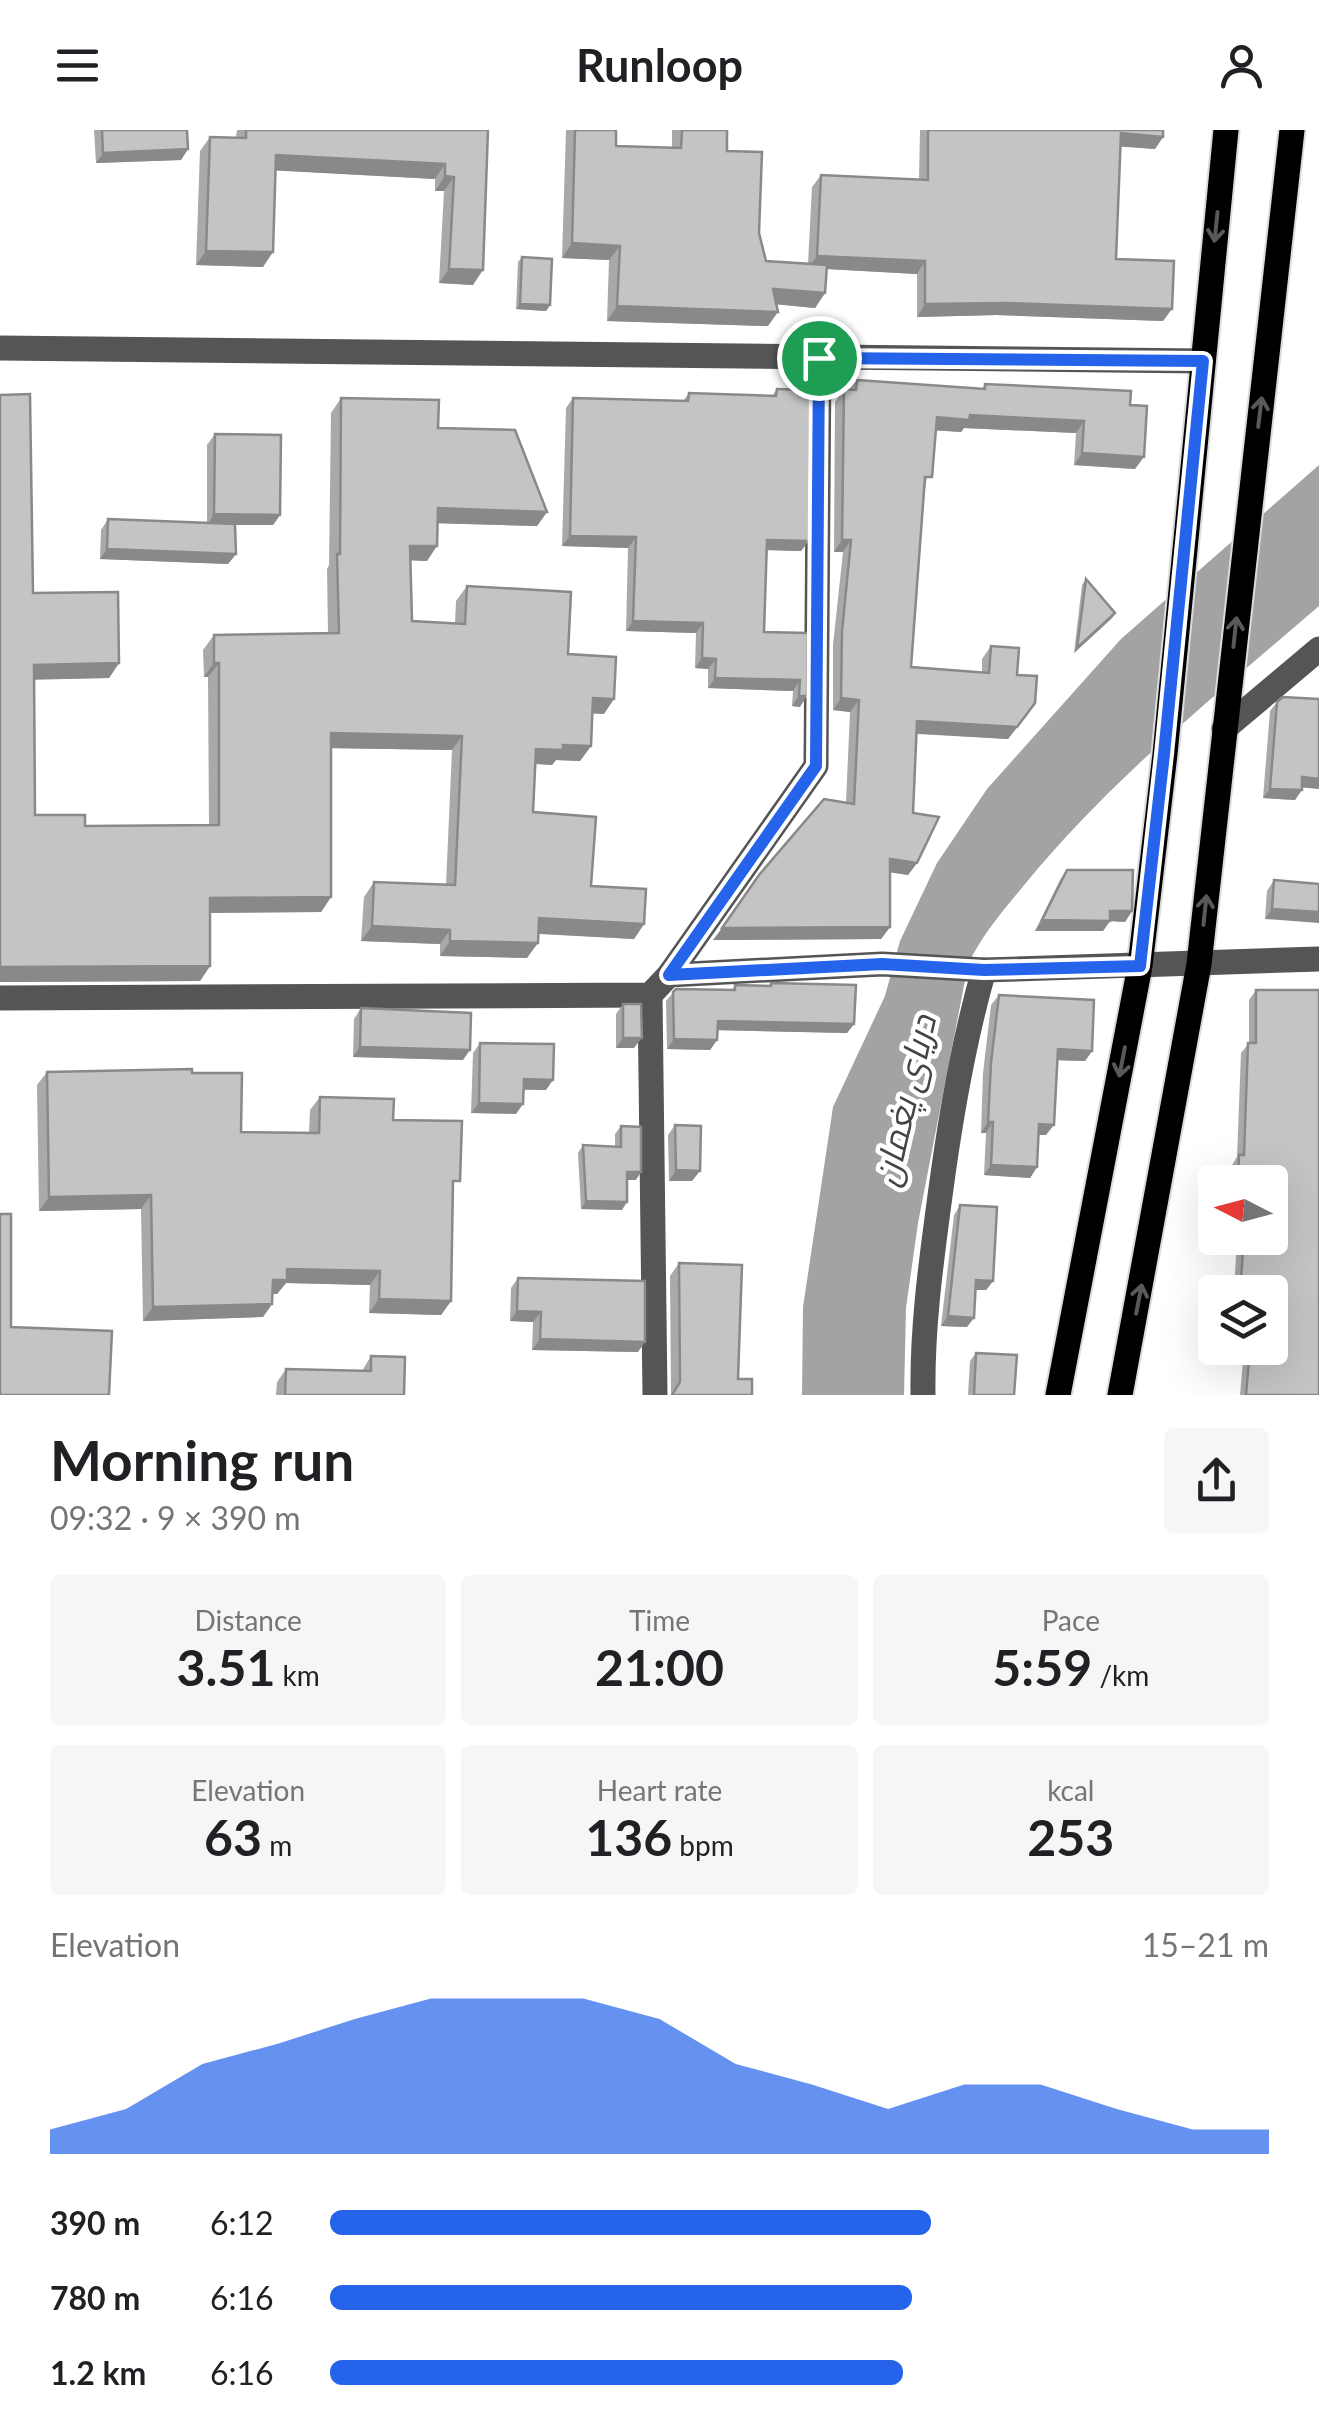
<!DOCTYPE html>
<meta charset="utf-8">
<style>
:root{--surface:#fff;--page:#f6f6f6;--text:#202124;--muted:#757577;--accent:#2563eb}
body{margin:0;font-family:Lato,Cairo,sans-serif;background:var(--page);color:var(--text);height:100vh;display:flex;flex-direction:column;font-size:38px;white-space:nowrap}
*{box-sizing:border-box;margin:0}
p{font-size:32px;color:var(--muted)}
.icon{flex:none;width:55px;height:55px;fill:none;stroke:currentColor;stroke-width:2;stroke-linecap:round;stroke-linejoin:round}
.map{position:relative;height:1265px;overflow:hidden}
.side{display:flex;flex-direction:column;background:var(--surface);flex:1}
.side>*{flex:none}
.needle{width:65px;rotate:276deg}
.buttons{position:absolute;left:1198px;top:1035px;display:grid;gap:20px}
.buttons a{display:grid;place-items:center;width:90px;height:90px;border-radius:10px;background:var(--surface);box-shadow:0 10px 40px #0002;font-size:50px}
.pin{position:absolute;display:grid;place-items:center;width:85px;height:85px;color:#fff;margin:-42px;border:5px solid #fff;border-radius:50%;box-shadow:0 2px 10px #0007}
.round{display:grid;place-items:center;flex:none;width:105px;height:105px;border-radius:10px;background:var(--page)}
.head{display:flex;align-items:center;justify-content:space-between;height:170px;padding:0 50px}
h1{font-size:55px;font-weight:700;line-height:75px}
.metrics{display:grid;grid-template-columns:repeat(3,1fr);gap:15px;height:170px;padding:10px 50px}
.metrics div{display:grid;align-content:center;border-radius:10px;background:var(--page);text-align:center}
.metrics b{font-size:50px;font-weight:700}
.metrics small{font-size:28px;font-weight:400}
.metrics p{font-size:28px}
.chart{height:280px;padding:20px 50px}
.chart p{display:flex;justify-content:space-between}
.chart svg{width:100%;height:180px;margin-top:10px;fill:var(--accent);opacity:.7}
ul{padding:0 50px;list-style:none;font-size:32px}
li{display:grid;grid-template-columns:160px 120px 1fr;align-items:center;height:75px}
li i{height:25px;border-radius:12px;background:var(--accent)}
header{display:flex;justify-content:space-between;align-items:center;height:130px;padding:0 50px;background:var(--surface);font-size:45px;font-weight:700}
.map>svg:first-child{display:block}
</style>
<header><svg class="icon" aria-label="menu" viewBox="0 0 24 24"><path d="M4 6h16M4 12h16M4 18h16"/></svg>Runloop<svg class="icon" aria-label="person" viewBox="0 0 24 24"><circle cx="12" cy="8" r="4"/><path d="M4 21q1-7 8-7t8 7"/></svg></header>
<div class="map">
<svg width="1319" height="1265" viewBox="0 0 1319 1265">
<rect width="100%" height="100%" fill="#fff"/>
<path fill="#a3a3a3" d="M 1319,335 L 1319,476 C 1216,565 1111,649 1025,754 C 1004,780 982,804 968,835 L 918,1093 L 906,1178 L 904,1265 L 802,1265 L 803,1177 L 833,977 L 885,866 L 900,811 L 937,733 L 987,659 L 1121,509 Z"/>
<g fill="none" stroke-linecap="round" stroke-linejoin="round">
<g stroke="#dbdbdb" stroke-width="29">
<g id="major">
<polyline points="1058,1265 1140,836 1165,624 1226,0"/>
<polyline points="1120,1265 1199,834 1292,0"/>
</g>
</g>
<g stroke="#555" stroke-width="25">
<polyline points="0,218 1203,231"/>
<polyline points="1224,599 1319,519"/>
<polyline points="669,845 816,636 819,228"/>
<polyline points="650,865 655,1265"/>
<polyline points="0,868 650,865 669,845 882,834 984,840 1319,829"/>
<path d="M 923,1265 C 922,1197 931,1133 940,1066 C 950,990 963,913 984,840"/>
</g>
<use href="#major" stroke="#000" stroke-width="25"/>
</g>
<g fill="#a9a9a9">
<polygon points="94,0 187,0 188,19 181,30 96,33"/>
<polygon points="237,0 488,0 473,155 439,153 444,61 435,61 435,49 275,40 263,137 196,135 200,21 210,7 236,7"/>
<polygon points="566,0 616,0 616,16 672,17 672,0 727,0 727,21 759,103 766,131 808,134 812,57 821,45 919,50 920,0 1163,0 1163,7 1155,19 1120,16 1116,129 1163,191 997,185 917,187 917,144 827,139 825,163 815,178 776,174 768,196 607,191 609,130 562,128"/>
<polygon points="522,127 550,175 546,181 516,179 518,132"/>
<polygon points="857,250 982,259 985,254 1130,275 1135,339 1074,335 1076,303 964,298 961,302 936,300 925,358 911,537 982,542 982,529 991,516 1017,545 1027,585 1008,609 916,604 913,683 917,733 908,745 890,742 890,797 881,809 713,810 846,672 850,582 833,580 833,515 843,422 834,422 835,272 844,259 850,259"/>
<polygon points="777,259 801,421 766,420 764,502 808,503 800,577 792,576 793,561 708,558 708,539 695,538 696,503 626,501 628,418 562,416 566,278 573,268 683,271 689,263 772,266"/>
<polygon points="341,268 438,298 547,382 537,396 437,393 427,431 410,430 412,491 455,494 456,471 467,456 568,524 604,584 592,583 591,616 580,631 556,630 552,635 535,634 533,682 591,756 644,794 634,809 538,804 527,828 440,826 440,814 361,811 364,767 374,752 446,755 452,620 331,618 331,767 321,782 210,783 210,836 200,851 0,852 33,463 119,533 109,548 34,549 35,685 85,696 209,695 208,547 204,547 203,520 214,505 328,503 327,439 329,435 331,283"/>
<polygon points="215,304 280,385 273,395 235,395 236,424 228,434 100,429 101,400 108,389 207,393 207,315"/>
<polygon points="1086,449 1115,483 1112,488 1074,523 1082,455"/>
<polygon points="1277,572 1302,657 1295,670 1263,668 1270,581"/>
<polygon points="1067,740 1132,781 1125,792 1110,791 1103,801 1035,801 1060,750"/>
<polygon points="1274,750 1319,754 1265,789 1267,761"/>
<polygon points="771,853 854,894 847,903 717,900 717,910 710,920 667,919 666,871 676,859 732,860 735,855 768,856"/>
<polygon points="1256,860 1319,1265 1240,1265 1244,1218 1270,1218 1270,1162 1234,1162 1237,1108 1270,1108 1270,1052 1231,1052 1232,1035 1237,1027 1241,923 1249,913 1249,870"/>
<polygon points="999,865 1092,921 1085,931 1057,930 1046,1005 1039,1005 1037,1037 1030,1048 984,1045 986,1003 981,1003 983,943 991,875"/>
<polygon points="623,874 634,918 616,918 616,884"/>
<polygon points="361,878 463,930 353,927 354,889"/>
<polygon points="480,913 546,960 523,960 516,984 471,983 473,923"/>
<polygon points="47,942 192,943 241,1002 309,1003 310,980 320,967 393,990 453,1062 451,1171 441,1185 369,1183 370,1155 286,1153 277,1164 273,1164 272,1174 263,1187 143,1191 141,1079 39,1081 37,955"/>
<polygon points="675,995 692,1051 669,1051 668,1005"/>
<polygon points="621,996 636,1050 627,1050 622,1080 581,1079 578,1023 583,1015 615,1016 615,1004"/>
<polygon points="960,1075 993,1151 986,1160 975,1160 967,1197 941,1196 954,1085"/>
<polygon points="679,1133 738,1249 752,1265 671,1265 670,1146"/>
<polygon points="518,1148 638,1222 532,1220 533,1192 510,1191 511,1158"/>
<polygon points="976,1223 1014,1265 968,1265 970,1231"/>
<polygon points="371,1226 404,1265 276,1265 277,1252 286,1239 362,1241"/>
</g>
<g fill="#898989">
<polygon points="1121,3 1163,7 1155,19 1112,16"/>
<polygon points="188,19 181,30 96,33 103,23"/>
<polygon points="276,25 445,34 435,49 266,40"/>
<polygon points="445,46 454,47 444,61 435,61"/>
<polygon points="572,113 620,116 609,130 562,128"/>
<polygon points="206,121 273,122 263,137 196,135"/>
<polygon points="817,126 925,131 917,144 808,138"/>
<polygon points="449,139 483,140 473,155 439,153"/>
<polygon points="773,159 825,163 815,178 762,173"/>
<polygon points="1006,173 1172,179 1163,191 997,185 917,187 925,174"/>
<polygon points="520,174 550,175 546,181 516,179"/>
<polygon points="617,176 778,182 768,196 607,191"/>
<polygon points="970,285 1084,291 1076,303 964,298 961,302 928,300 937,287"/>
<polygon points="1082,323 1144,327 1135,339 1074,335"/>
<polygon points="438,378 547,382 537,396 427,393"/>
<polygon points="214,384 280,385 273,395 207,395"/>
<polygon points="570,406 636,407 628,418 562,416"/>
<polygon points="767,410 809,411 801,421 759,420"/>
<polygon points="842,410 851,410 843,422 834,422"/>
<polygon points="410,416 437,416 427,431 400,430"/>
<polygon points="107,419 236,424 228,434 100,429"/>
<polygon points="1115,483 1112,488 1074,523 1077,518"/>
<polygon points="633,491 703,493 696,503 626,501"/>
<polygon points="702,528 716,529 708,539 695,538"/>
<polygon points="119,533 109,548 24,550 34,535"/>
<polygon points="214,533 219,533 208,547 204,547"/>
<polygon points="715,548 800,550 793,561 708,558"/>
<polygon points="799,566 807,566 800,577 792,576"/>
<polygon points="593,568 614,569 604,584 583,583"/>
<polygon points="841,568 859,570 850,582 833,580"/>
<polygon points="1035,573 1008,609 908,603 917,591"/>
<polygon points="331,603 462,606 452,620 321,618"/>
<polygon points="563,615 591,616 580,631 556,630 552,635 525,633 536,619"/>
<polygon points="1302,647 1319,649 1319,659 1296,657"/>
<polygon points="1270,659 1302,660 1295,670 1263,668"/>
<polygon points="890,729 917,733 908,745 881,741"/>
<polygon points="331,767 321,782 200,783 210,768"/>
<polygon points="1272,779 1319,782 1319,793 1265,789"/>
<polygon points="1110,781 1132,781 1125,792 1110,791 1103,801 1035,801 1042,790"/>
<polygon points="539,788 644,794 634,809 528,803"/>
<polygon points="372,796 450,800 440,814 361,811"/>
<polygon points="890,797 881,809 713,810 722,798"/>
<polygon points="450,811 538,813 527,828 440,826"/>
<polygon points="210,836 200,851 0,852 0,837"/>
<polygon points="718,891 854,894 847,903 711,900"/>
<polygon points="623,908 642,908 634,918 616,918"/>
<polygon points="674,909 717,910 710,920 667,919"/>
<polygon points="360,917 470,920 463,930 353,927"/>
<polygon points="1058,919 1092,921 1085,931 1050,930"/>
<polygon points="524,949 553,950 546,960 516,959"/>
<polygon points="479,973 523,974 516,984 471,983"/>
<polygon points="988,992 993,992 986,1003 981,1003"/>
<polygon points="1039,994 1054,995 1046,1005 1032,1005"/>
<polygon points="991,1035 1037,1037 1030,1048 984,1045"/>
<polygon points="676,1040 700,1041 692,1051 669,1051"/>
<polygon points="627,1042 641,1042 636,1050 622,1050"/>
<polygon points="151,1065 141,1079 39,1081 49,1067"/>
<polygon points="586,1071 627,1072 622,1080 581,1079"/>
<polygon points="287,1139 380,1141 370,1155 286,1153 277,1164 263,1164 273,1150"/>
<polygon points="976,1150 993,1151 986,1160 969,1160"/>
<polygon points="379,1169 451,1171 441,1185 369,1183"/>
<polygon points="272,1174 263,1187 143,1191 153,1177"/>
<polygon points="517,1181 541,1182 533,1192 510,1191"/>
<polygon points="948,1186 974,1188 967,1197 941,1196"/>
<polygon points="540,1209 645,1212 638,1222 532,1220"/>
</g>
<g fill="#c4c4c4" stroke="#898989" stroke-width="2.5">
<polygon points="102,0 187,0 188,19 103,23"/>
<polygon points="246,0 488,0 483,140 449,139 454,47 445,46 445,34 276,25 273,122 206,121 210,7 246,8"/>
<polygon points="575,0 616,0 616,16 681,18 682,0 727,0 727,21 762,22 759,103 766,131 827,135 825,163 773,159 778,182 617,176 620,116 572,113"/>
<polygon points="928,0 1163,0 1163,7 1121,3 1116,129 1174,131 1172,179 1006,173 925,174 925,131 817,126 821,45 928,50"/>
<polygon points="522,127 552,129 550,175 520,174"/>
<polygon points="857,250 985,259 985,254 1131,261 1130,275 1147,276 1144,327 1082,323 1084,291 970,285 969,290 937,287 932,347 925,347 911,537 989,543 991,516 1019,518 1017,545 1037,546 1035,573 1017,597 917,591 913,683 939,687 917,733 890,729 890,797 722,798 759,745 824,669 854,674 859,570 841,568 842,502 851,410 842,410 844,259 856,260"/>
<polygon points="777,259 810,260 809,411 767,410 764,502 808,503 807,566 799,566 800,550 715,548 716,529 702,528 703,493 633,491 636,407 570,406 573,268 688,271 689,263 776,266"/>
<polygon points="30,264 33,463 118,462 119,533 34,535 35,685 85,685 85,696 219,695 219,533 214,533 214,505 339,503 337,424 340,424 341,268 439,270 438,298 515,300 547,382 438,378 437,416 410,416 412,491 465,494 467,456 571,462 568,524 616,527 614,569 593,568 591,616 563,615 563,620 536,619 533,682 596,687 591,756 646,759 644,794 539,788 538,813 450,811 450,800 372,796 374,752 455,755 462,606 331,603 331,767 210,768 210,836 0,837 0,265"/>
<polygon points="215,304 281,305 280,385 214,384"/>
<polygon points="108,389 235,394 236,424 107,419"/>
<polygon points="1086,449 1115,483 1077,518"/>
<polygon points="1283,567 1319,569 1319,649 1302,647 1302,660 1270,659 1277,572"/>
<polygon points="1067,740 1133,740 1132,781 1110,781 1110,791 1042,790"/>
<polygon points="1274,750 1319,754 1319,782 1272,779"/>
<polygon points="771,853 856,855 854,894 718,891 717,910 674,909 673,862 676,859 735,860 735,855 771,856"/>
<polygon points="1256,860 1319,860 1319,1265 1246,1265 1250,1218 1270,1218 1270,1162 1240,1162 1244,1108 1270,1108 1270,1052 1238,1052 1239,1025 1244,1025 1248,913 1256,913"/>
<polygon points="999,865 1094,870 1092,921 1058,919 1054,995 1039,994 1037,1037 991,1035 993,992 988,992 991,933"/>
<polygon points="623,874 641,874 642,908 623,908"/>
<polygon points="361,878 471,883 470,920 360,917"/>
<polygon points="480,913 554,914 553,950 524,949 523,974 479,973"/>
<polygon points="192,939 192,943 242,943 241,1002 319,1003 320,967 394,969 393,990 462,991 460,1051 453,1051 451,1171 379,1169 380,1141 287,1139 287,1150 273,1150 272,1174 153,1177 151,1065 49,1067 47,942"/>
<polygon points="675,995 701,996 700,1041 676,1040"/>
<polygon points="621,996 641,997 641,1042 627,1042 627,1072 586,1071 583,1015 621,1017"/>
<polygon points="960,1075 997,1077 993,1151 976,1150 974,1188 948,1186"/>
<polygon points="0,1084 11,1084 11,1197 112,1201 109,1265 0,1265"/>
<polygon points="679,1133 742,1135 738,1249 752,1249 752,1265 672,1265 680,1252"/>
<polygon points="518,1148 645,1151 645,1212 540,1209 541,1182 517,1181"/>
<polygon points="976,1223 1017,1225 1014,1265 974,1265"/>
<polygon points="371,1226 405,1227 404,1265 285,1265 286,1239 371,1241"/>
</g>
<defs><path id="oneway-shaft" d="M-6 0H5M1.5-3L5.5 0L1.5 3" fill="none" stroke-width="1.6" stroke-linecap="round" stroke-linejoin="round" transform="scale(2.5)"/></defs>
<g stroke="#595959">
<use href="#oneway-shaft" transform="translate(1216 97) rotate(96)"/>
<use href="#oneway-shaft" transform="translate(1260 282) rotate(-83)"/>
<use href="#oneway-shaft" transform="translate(1235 502) rotate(-84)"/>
<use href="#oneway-shaft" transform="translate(1205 780) rotate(-84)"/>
<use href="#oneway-shaft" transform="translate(1122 932) rotate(101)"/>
<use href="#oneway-shaft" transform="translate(1139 1169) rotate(-79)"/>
</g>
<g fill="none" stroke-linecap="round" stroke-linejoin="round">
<g stroke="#fff" stroke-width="20">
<polygon id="route" points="819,228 1203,231 1164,624 1140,836 984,840 882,834 669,845 816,636"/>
</g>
<use href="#route" stroke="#2563eb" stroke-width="12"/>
</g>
<g text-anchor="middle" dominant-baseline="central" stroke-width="9" stroke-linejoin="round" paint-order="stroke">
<g font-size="35" font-style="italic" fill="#444" stroke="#fff">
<text transform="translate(903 970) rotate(-77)">دریای پغمان</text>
</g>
</g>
</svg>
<div class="buttons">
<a><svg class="needle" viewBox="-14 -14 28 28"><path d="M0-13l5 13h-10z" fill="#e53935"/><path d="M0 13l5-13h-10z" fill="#757577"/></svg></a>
<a><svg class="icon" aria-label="layers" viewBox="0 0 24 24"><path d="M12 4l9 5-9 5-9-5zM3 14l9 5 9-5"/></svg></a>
</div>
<div class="pin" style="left:819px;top:228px;background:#1e9e55"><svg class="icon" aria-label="arrive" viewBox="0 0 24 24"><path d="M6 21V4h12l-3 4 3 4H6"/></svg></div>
</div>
<section class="side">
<div class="head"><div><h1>Morning run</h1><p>09:32 · 9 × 390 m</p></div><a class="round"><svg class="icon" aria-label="share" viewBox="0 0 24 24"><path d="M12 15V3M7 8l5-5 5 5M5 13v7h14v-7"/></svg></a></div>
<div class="metrics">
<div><p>Distance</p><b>3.51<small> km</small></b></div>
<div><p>Time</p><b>21:00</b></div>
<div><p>Pace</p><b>5:59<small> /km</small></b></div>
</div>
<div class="metrics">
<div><p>Elevation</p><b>63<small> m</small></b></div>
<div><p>Heart rate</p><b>136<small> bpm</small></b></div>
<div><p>kcal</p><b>253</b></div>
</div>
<div class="chart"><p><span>Elevation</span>15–21 m</p>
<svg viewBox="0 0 160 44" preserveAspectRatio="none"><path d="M0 44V38L10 33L20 22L30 17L40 11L50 6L60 6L70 6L80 11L90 22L100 27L110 33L120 27L130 27L140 33L150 38L160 38V44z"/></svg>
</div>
<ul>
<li><b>390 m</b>6:12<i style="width:64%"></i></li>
<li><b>780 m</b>6:16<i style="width:62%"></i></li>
<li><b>1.2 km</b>6:16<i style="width:61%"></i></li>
</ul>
</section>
